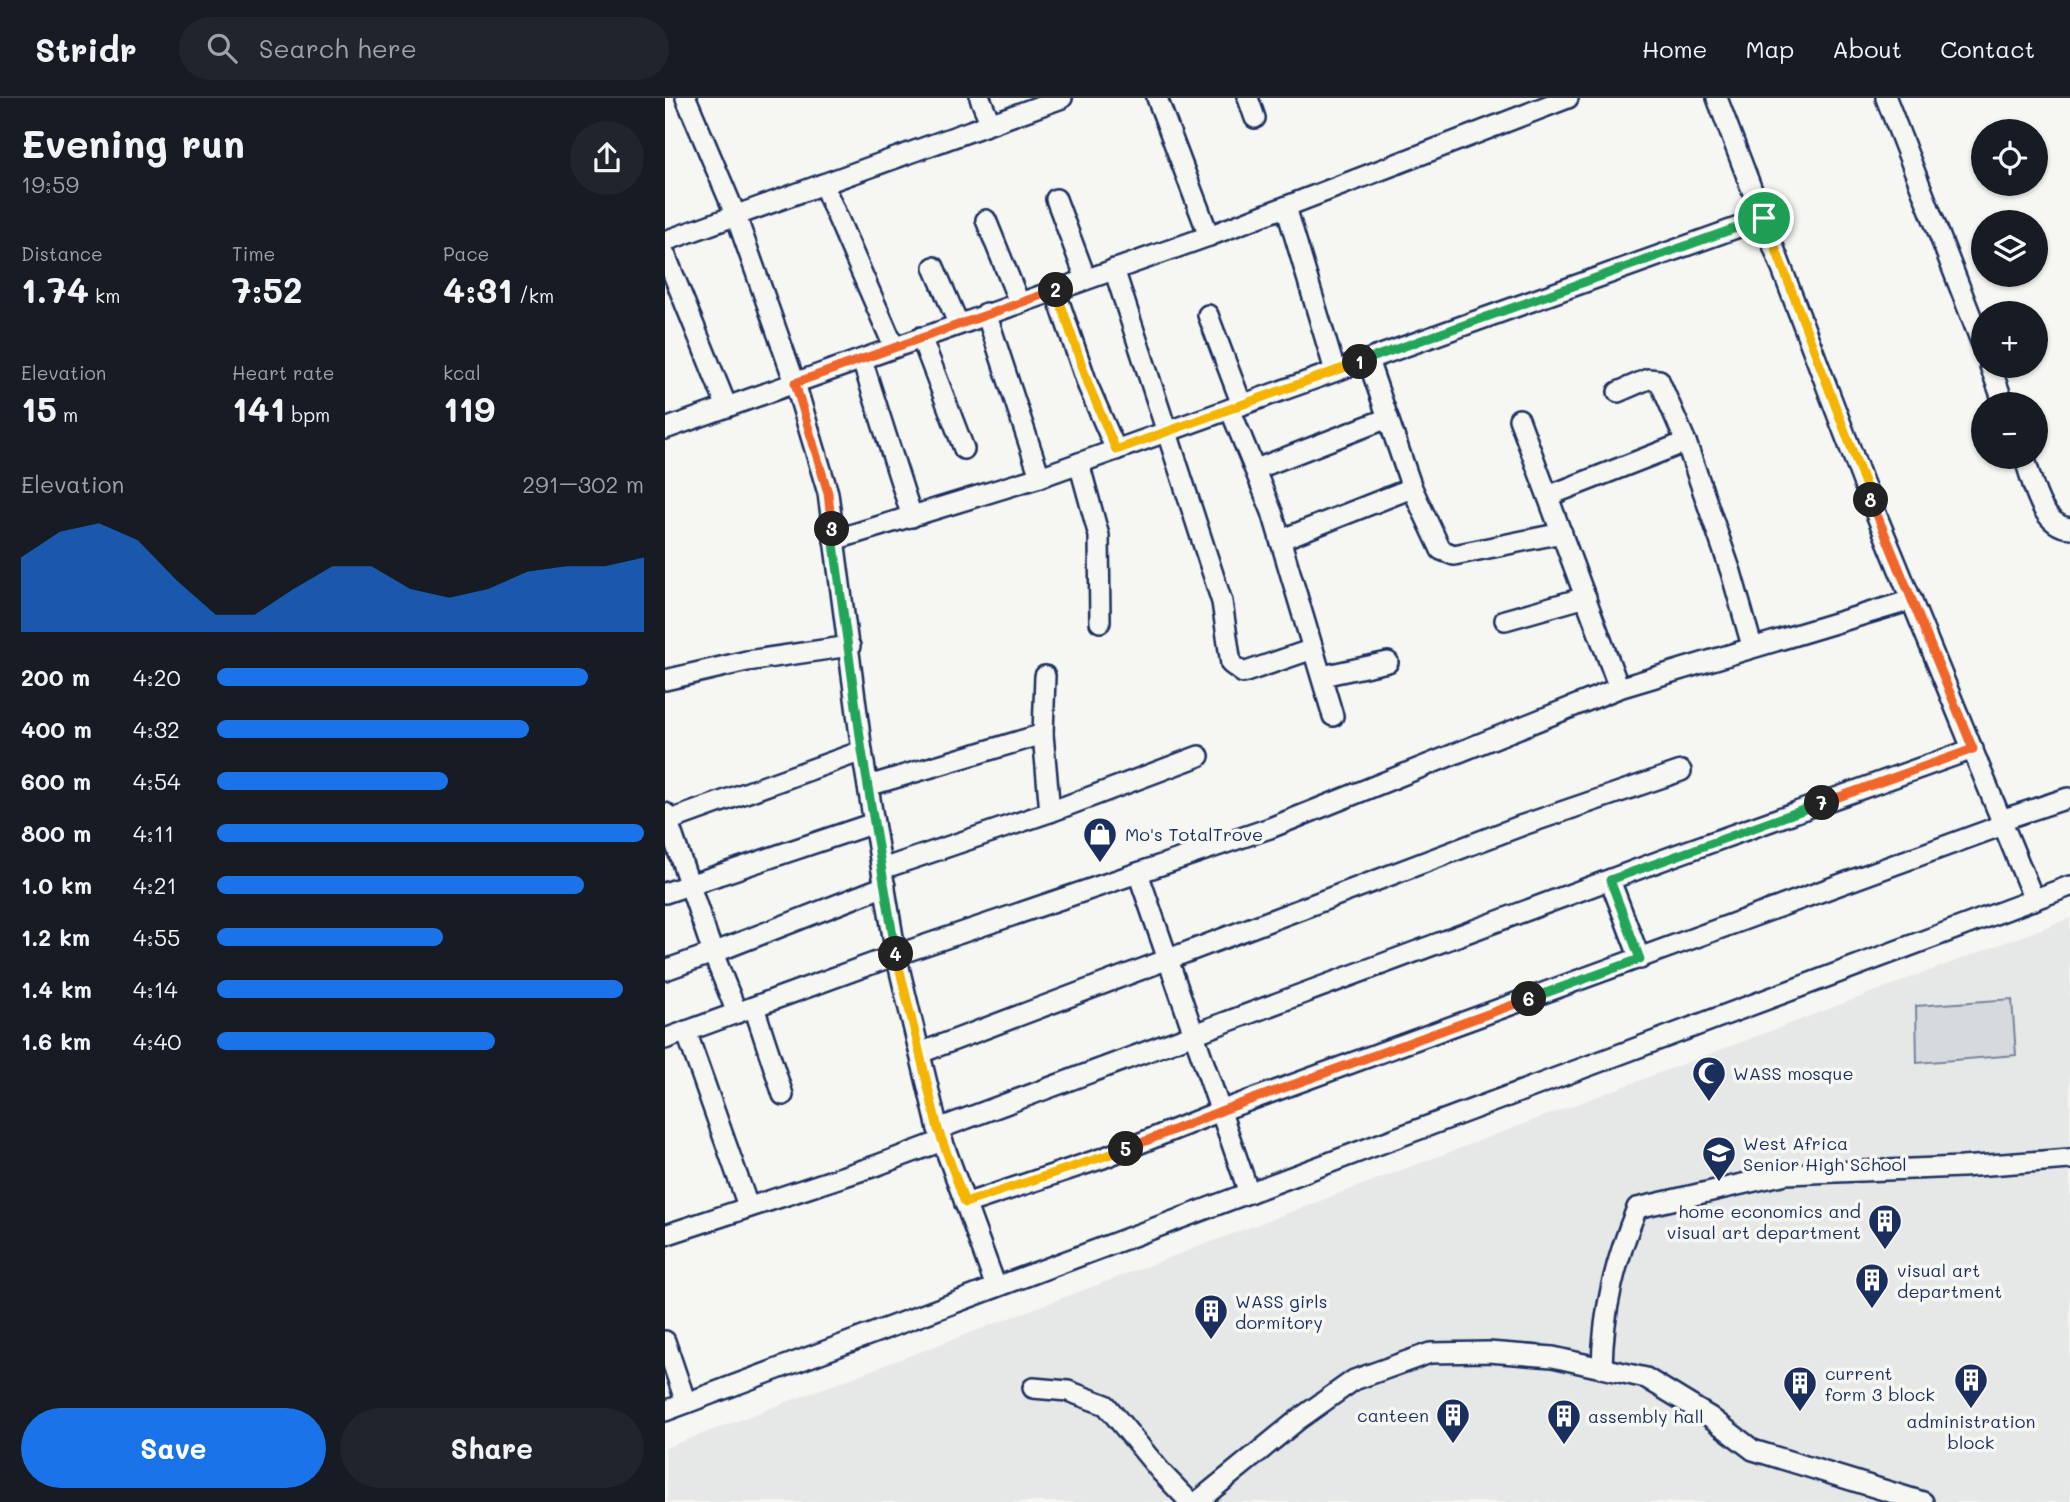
<!DOCTYPE html>
<meta charset="utf-8">
<style>
:root{--surface:#171b24;--page:#20242c;--text:#f1f3f6;--muted:#9ea1a6;--line:#363941;--accent:#1a73e8}
body{margin:0;font-family:Mali,sans-serif;background:var(--page);color:var(--text);height:100vh;display:flex;flex-direction:column;font-size:26px;white-space:nowrap}
*{box-sizing:border-box;margin:0}
p{font-size:23px;color:var(--muted)}
.icon{flex:none;width:38px;height:38px;fill:none;stroke:currentColor;stroke-width:2;stroke-linecap:round;stroke-linejoin:round}
.map{position:relative;flex:1;overflow:hidden}
.sheet{display:flex;flex-direction:column;background:var(--surface);width:665px}
.sheet>*{flex:none}
.tools{position:absolute;left:1306px;top:21px;display:grid;gap:14px}
.tools a{display:grid;place-items:center;width:77px;height:77px;border-radius:50%;background:var(--surface);box-shadow:0 2px 5px #0004;font-size:35px}
.pin{position:absolute;display:grid;place-items:center;width:60px;height:60px;color:#fff;margin:-30px;border:4px solid #fff;border-radius:50%;box-shadow:0 2px 7px #0007}
.km{position:absolute;width:35px;height:35px;margin:-18px;border-radius:50%;background:#222;color:#fff;font-size:19px;line-height:35px;text-align:center}
.round{display:grid;place-items:center;flex:none;width:74px;height:74px;border-radius:37px;background:var(--page)}
.summary{display:flex;align-items:center;justify-content:space-between;height:119px;padding:0 21px}
h1{font-size:38px;font-weight:700;line-height:52px}
.stats{display:grid;grid-template-columns:repeat(3,1fr);gap:10px;height:119px;padding:7px 21px}
.stats div{display:grid;align-content:center}
.stats b{font-size:35px;font-weight:700}
.stats small{font-size:19px;font-weight:400}
.stats p{font-size:19px}
.chart{height:196px;padding:14px 21px}
.chart p{display:flex;justify-content:space-between}
.chart svg{width:100%;height:126px;margin-top:7px;fill:var(--accent);opacity:.7}
.cta{display:flex;gap:14px;margin-top:auto;padding:14px 21px}
.cta a{flex:1;height:80px;border-radius:42px;background:var(--accent);color:#fff;font-size:28px;font-weight:700;line-height:80px;text-align:center}
.cta a+a{background:var(--page);color:var(--text)}
ul{padding:0 21px;list-style:none;font-size:23px}
li{display:grid;grid-template-columns:112px 84px 1fr;align-items:center;height:52px}
li i{height:18px;border-radius:9px;background:var(--accent)}
header{display:flex;align-items:center;gap:42px;box-sizing:border-box;height:98px;padding:0 35px;background:var(--surface);border-bottom:2px solid var(--line)}
header strong{font-size:33px}
nav{display:flex;gap:38px;margin-inline-start:auto;font-size:24px}
.search{width:490px;height:63px;background:var(--page);display:flex;align-items:center;gap:18px;box-sizing:border-box;padding:0 24px;border-radius:38px;color:var(--muted);font-size:26px}
main{display:flex;flex:1;min-height:0}
.map>svg:first-child{display:block}
</style>
<header>
<strong>Stridr</strong>
<div class="search"><svg class="icon" aria-label="search" viewBox="0 0 24 24"><circle cx="10" cy="10" r="6"/><path d="M15 15l6 6"/></svg>Search here</div>
<nav><a>Home</a><a>Map</a><a>About</a><a>Contact</a></nav>
</header>
<main>
<section class="sheet">
<div class="summary"><div><h1>Evening run</h1><p>19:59</p></div><a class="round"><svg class="icon" aria-label="share" viewBox="0 0 24 24"><path d="M12 15V3M7 8l5-5 5 5M5 13v7h14v-7"/></svg></a></div>
<div class="stats">
<div><p>Distance</p><b>1.74<small> km</small></b></div>
<div><p>Time</p><b>7:52</b></div>
<div><p>Pace</p><b>4:31<small> /km</small></b></div>
</div>
<div class="stats">
<div><p>Elevation</p><b>15<small> m</small></b></div>
<div><p>Heart rate</p><b>141<small> bpm</small></b></div>
<div><p>kcal</p><b>119</b></div>
</div>
<div class="chart"><p><span>Elevation</span>291–302 m</p>
<svg viewBox="0 0 160 44" preserveAspectRatio="none"><path d="M0 44V18L10 9L20 6L30 12L40 26L50 38L60 38L70 29L80 21L90 21L100 29L110 32L120 29L130 23L140 21L150 21L160 18V44z"/></svg>
</div>
<ul>
<li><b>200 m</b>4:20<i style="width:87%"></i></li>
<li><b>400 m</b>4:32<i style="width:73%"></i></li>
<li><b>600 m</b>4:54<i style="width:54%"></i></li>
<li><b>800 m</b>4:11<i style="width:100%"></i></li>
<li><b>1.0 km</b>4:21<i style="width:86%"></i></li>
<li><b>1.2 km</b>4:55<i style="width:53%"></i></li>
<li><b>1.4 km</b>4:14<i style="width:95%"></i></li>
<li><b>1.6 km</b>4:40<i style="width:65%"></i></li>
</ul>
<div class="cta"><a>Save</a><a>Share</a></div>
</section>
<div class="map">
<svg width="1405" height="1404" viewBox="0 0 1405 1404">
<rect width="100%" height="100%" fill="#f6f6f2"/>
<filter id="ink" filterUnits="userSpaceOnUse"><feTurbulence type="fractalNoise" baseFrequency=".0143" numOctaves="2"/><feDisplacementMap in="SourceGraphic" scale="14" xChannelSelector="R" yChannelSelector="G"/><feConvolveMatrix kernelMatrix="1 2 1 2 8 2 1 2 1" color-interpolation-filters="sRGB"/></filter>
<g filter="url(#ink)">
<polygon fill="#e6e7e7" points="1405,820 1405,1404 3,1404 0,1350"/>
<polygon fill="#d6d9dd" stroke="#78849e" stroke-width="2" points="1347,901 1351,957 1252,965 1251,908"/>
<g fill="none" stroke-linecap="round" stroke-linejoin="round">
<g stroke="#1b2f5e" stroke-width="24">
<g id="minor">
<polyline points="21,0 71,118 130,285 163,395 197,653 231,857 273,1031 331,1189"/>
<polyline points="315,0 325,24"/>
<polyline points="492,0 544,138"/>
<polyline points="583,0 590,20"/>
<polyline points="1052,0 1198,384 1369,802"/>
<polyline points="1221,0 1318,249"/>
<polyline points="158,86 229,249"/>
<polyline points="391,101 421,181"/>
<polyline points="621,109 670,273"/>
<polyline points="321,122 354,204"/>
<polyline points="0,143 397,0"/>
<polyline points="0,156 62,309"/>
<polyline points="269,169 293,225"/>
<polyline points="449,171 557,504 566,566 578,575 648,551"/>
<polyline points="390,192 423,288 451,352"/>
<polyline points="321,215 375,379"/>
<polyline points="543,217 577,307"/>
<polyline points="256,239 299,351"/>
<polyline points="197,262 247,419"/>
<polyline points="703,262 747,390 776,452 789,457 897,435"/>
<polyline points="1325,268 1339,306"/>
<polyline points="953,294 983,281 994,282 1021,344"/>
<polyline points="565,311 607,414 668,618"/>
<polyline points="854,321 954,590"/>
<polyline points="0,331 544,138 903,0"/>
<path d="M 1359,359 C 1368,383 1375,428 1405,430"/>
<polyline points="414,365 434,438 435,524"/>
<polyline points="591,371 723,320"/>
<polyline points="883,398 1021,344 1066,474 1087,548"/>
<polyline points="169,442 375,379 1099,120"/>
<polyline points="615,442 747,390"/>
<polyline points="840,522 921,499"/>
<polyline points="380,578 378,636 385,714"/>
<polyline points="657,578 723,564"/>
<polyline points="0,582 82,563 185,548"/>
<polyline points="203,688 378,636"/>
<polyline points="0,715 48,855 220,788"/>
<polyline points="1336,722 1403,700"/>
<polyline points="0,724 197,653"/>
<polyline points="217,771 385,714 534,658"/>
<polyline points="473,775 584,1095"/>
<polyline points="945,782 975,861"/>
<polyline points="0,795 209,725"/>
<polyline points="0,872 48,855 72,915"/>
<polyline points="89,909 118,997"/>
<polyline points="21,933 83,1108"/>
<polyline points="0,941 231,857 605,730 954,590 1247,502"/>
<polyline points="255,955 858,727 1016,673"/>
<polyline points="273,1031 1011,757 1308,651"/>
<polyline points="300,1106 438,1060 558,1012 1338,727"/>
<polyline points="0,1137 210,1068 277,1043"/>
<polyline points="0,1243 21,1305"/>
<path d="M 937,1270 C 938,1212 950,1164 972,1110 L 1121,1076 L 1297,1069 L 1405,1061"/>
<polyline points="368,1290 403,1293 441,1307 496,1374 525,1404"/>
<polyline points="0,1313 1405,788"/>
<polyline points="532,1404 634,1321 689,1282 765,1255 823,1254 888,1259 981,1280 1045,1319 1088,1352 1258,1404"/>
</g>
</g>
<use href="#minor" stroke="#f6f6f2" stroke-width="19"/>
</g>
</g>
<g fill="none" stroke-linecap="round" stroke-linejoin="round" filter="url(#ink)">
<g stroke="#fff" stroke-width="14">
<polyline id="split-1" points="695,264 1099,120"/>
</g>
<g stroke="#fff" stroke-width="14">
<polyline id="split-2" points="391,192 424,288 451,352 695,264"/>
</g>
<g stroke="#fff" stroke-width="14">
<polyline id="split-3" points="167,431 163,395 130,285 391,192"/>
</g>
<g stroke="#fff" stroke-width="14">
<polyline id="split-4" points="167,431 197,653 231,856"/>
</g>
<g stroke="#fff" stroke-width="14">
<polyline id="split-5" points="231,856 273,1031 300,1105 461,1051"/>
</g>
<g stroke="#fff" stroke-width="14">
<polyline id="split-6" points="461,1051 558,1012 864,901"/>
</g>
<g stroke="#fff" stroke-width="14">
<polyline id="split-7" points="864,901 975,861 945,782 1157,705"/>
</g>
<g stroke="#fff" stroke-width="14">
<polyline id="split-8" points="1157,705 1308,651 1206,402"/>
</g>
<g stroke="#fff" stroke-width="14">
<polyline id="split-9" points="1099,120 1206,402"/>
</g>
<use href="#split-1" stroke="#22a559" stroke-width="9"/>
<use href="#split-2" stroke="#f5b400" stroke-width="9"/>
<use href="#split-3" stroke="#f0652b" stroke-width="9"/>
<use href="#split-4" stroke="#22a559" stroke-width="9"/>
<use href="#split-5" stroke="#f5b400" stroke-width="9"/>
<use href="#split-6" stroke="#f0652b" stroke-width="9"/>
<use href="#split-7" stroke="#22a559" stroke-width="9"/>
<use href="#split-8" stroke="#f0652b" stroke-width="9"/>
<use href="#split-9" stroke="#f5b400" stroke-width="9"/>
</g>
<defs>
<g id="shop-pin" transform="scale(1.75)"><path d="M0 17L-7.5 6A9.5 9.5 0 1 1 7.5 6Z" fill="#1b2f5e" stroke="#f6f6f2"/><path d="M-5-2.5h2.3a2.7 3.5 0 0 1 5.4 0H5L5.5 6h-11ZM-1.5-2.5h3a1.5 2.3 0 0 0-3 0Z" fill="#fff"/></g>
<g id="mosque-pin" transform="scale(1.75)"><path d="M0 17L-7.5 6A9.5 9.5 0 1 1 7.5 6Z" fill="#1b2f5e" stroke="#f6f6f2"/><path d="M3.5-4.9A6 6 0 1 0 3.5 4.9A5 5 0 1 1 3.5-4.9Z" fill="#fff"/></g>
<g id="school-pin" transform="scale(1.75)"><path d="M0 17L-7.5 6A9.5 9.5 0 1 1 7.5 6Z" fill="#1b2f5e" stroke="#f6f6f2"/><path d="M0-5L7-2L0 1L-7-2ZM-4 1L0 2.5L4 1V4Q0 6-4 4Z" fill="#fff"/></g>
<g id="building-pin" transform="scale(1.75)"><path d="M0 17L-7.5 6A9.5 9.5 0 1 1 7.5 6Z" fill="#1b2f5e" stroke="#f6f6f2"/><path d="M-4-6H4V6H1V3H-1V6H-4ZM-2.5-4.3h1.7v1.8h-1.7ZM.8-4.3h1.7v1.8H.8ZM-2.5-1h1.7V.8h-1.7ZM.8-1h1.7V.8H.8Z" fill="#fff"/></g>
</defs>
<g fill-rule="evenodd">
<use href="#shop-pin" x="435" y="736"/>
<use href="#mosque-pin" x="1044" y="975"/>
<use href="#school-pin" x="1054" y="1055"/>
<use href="#building-pin" x="1220" y="1123"/>
<use href="#building-pin" x="1207" y="1182"/>
<use href="#building-pin" x="546" y="1213"/>
<use href="#building-pin" x="1306" y="1282"/>
<use href="#building-pin" x="1135" y="1285"/>
<use href="#building-pin" x="788" y="1317"/>
<use href="#building-pin" x="899" y="1318"/>
</g>
<g text-anchor="middle" dominant-baseline="central" stroke-width="7" stroke-linejoin="round" paint-order="stroke">
<g font-size="18" fill="#1b2f5e" stroke="#f6f6f2" text-anchor="start">
<text x="460" y="736">Mo's TotalTrove</text>
<text x="1068" y="975">WASS mosque</text>
<text x="1078" y="1045">West Africa<tspan x="1078" dy="21">Senior High School</tspan></text>
<text x="1196" y="1113" text-anchor="end">home economics and<tspan x="1196" dy="21">visual art department</tspan></text>
<text x="1232" y="1172">visual art<tspan x="1232" dy="21">department</tspan></text>
<text x="570" y="1203">WASS girls<tspan x="570" dy="21">dormitory</tspan></text>
<text x="1160" y="1275">current<tspan x="1160" dy="21">form 3 block</tspan></text>
<text x="764" y="1317" text-anchor="end">canteen</text>
<text x="923" y="1318">assembly hall</text>
<text x="1306" y="1323" text-anchor="middle">administration<tspan x="1306" dy="21">block</tspan></text>
</g>
</g>
</svg>
<div class="tools">
<a><svg class="icon" aria-label="locate" viewBox="0 0 24 24"><circle cx="12" cy="12" r="6"/><path d="M12 2v4M12 18v4M2 12h4M18 12h4"/></svg></a>
<a><svg class="icon" aria-label="layers" viewBox="0 0 24 24"><path d="M12 4l9 5-9 5-9-5zM3 14l9 5 9-5"/></svg></a>
<a>+</a>
<a>−</a>
</div>
<div class="pin" style="left:1099px;top:120px;background:#1e9e55"><svg class="icon" aria-label="arrive" viewBox="0 0 24 24"><path d="M6 21V4h12l-3 4 3 4H6"/></svg></div>
<b class="km" style="left:695px;top:264px">1</b>
<b class="km" style="left:391px;top:192px">2</b>
<b class="km" style="left:167px;top:431px">3</b>
<b class="km" style="left:231px;top:856px">4</b>
<b class="km" style="left:461px;top:1051px">5</b>
<b class="km" style="left:864px;top:901px">6</b>
<b class="km" style="left:1157px;top:705px">7</b>
<b class="km" style="left:1206px;top:402px">8</b>
</div>
</main>
